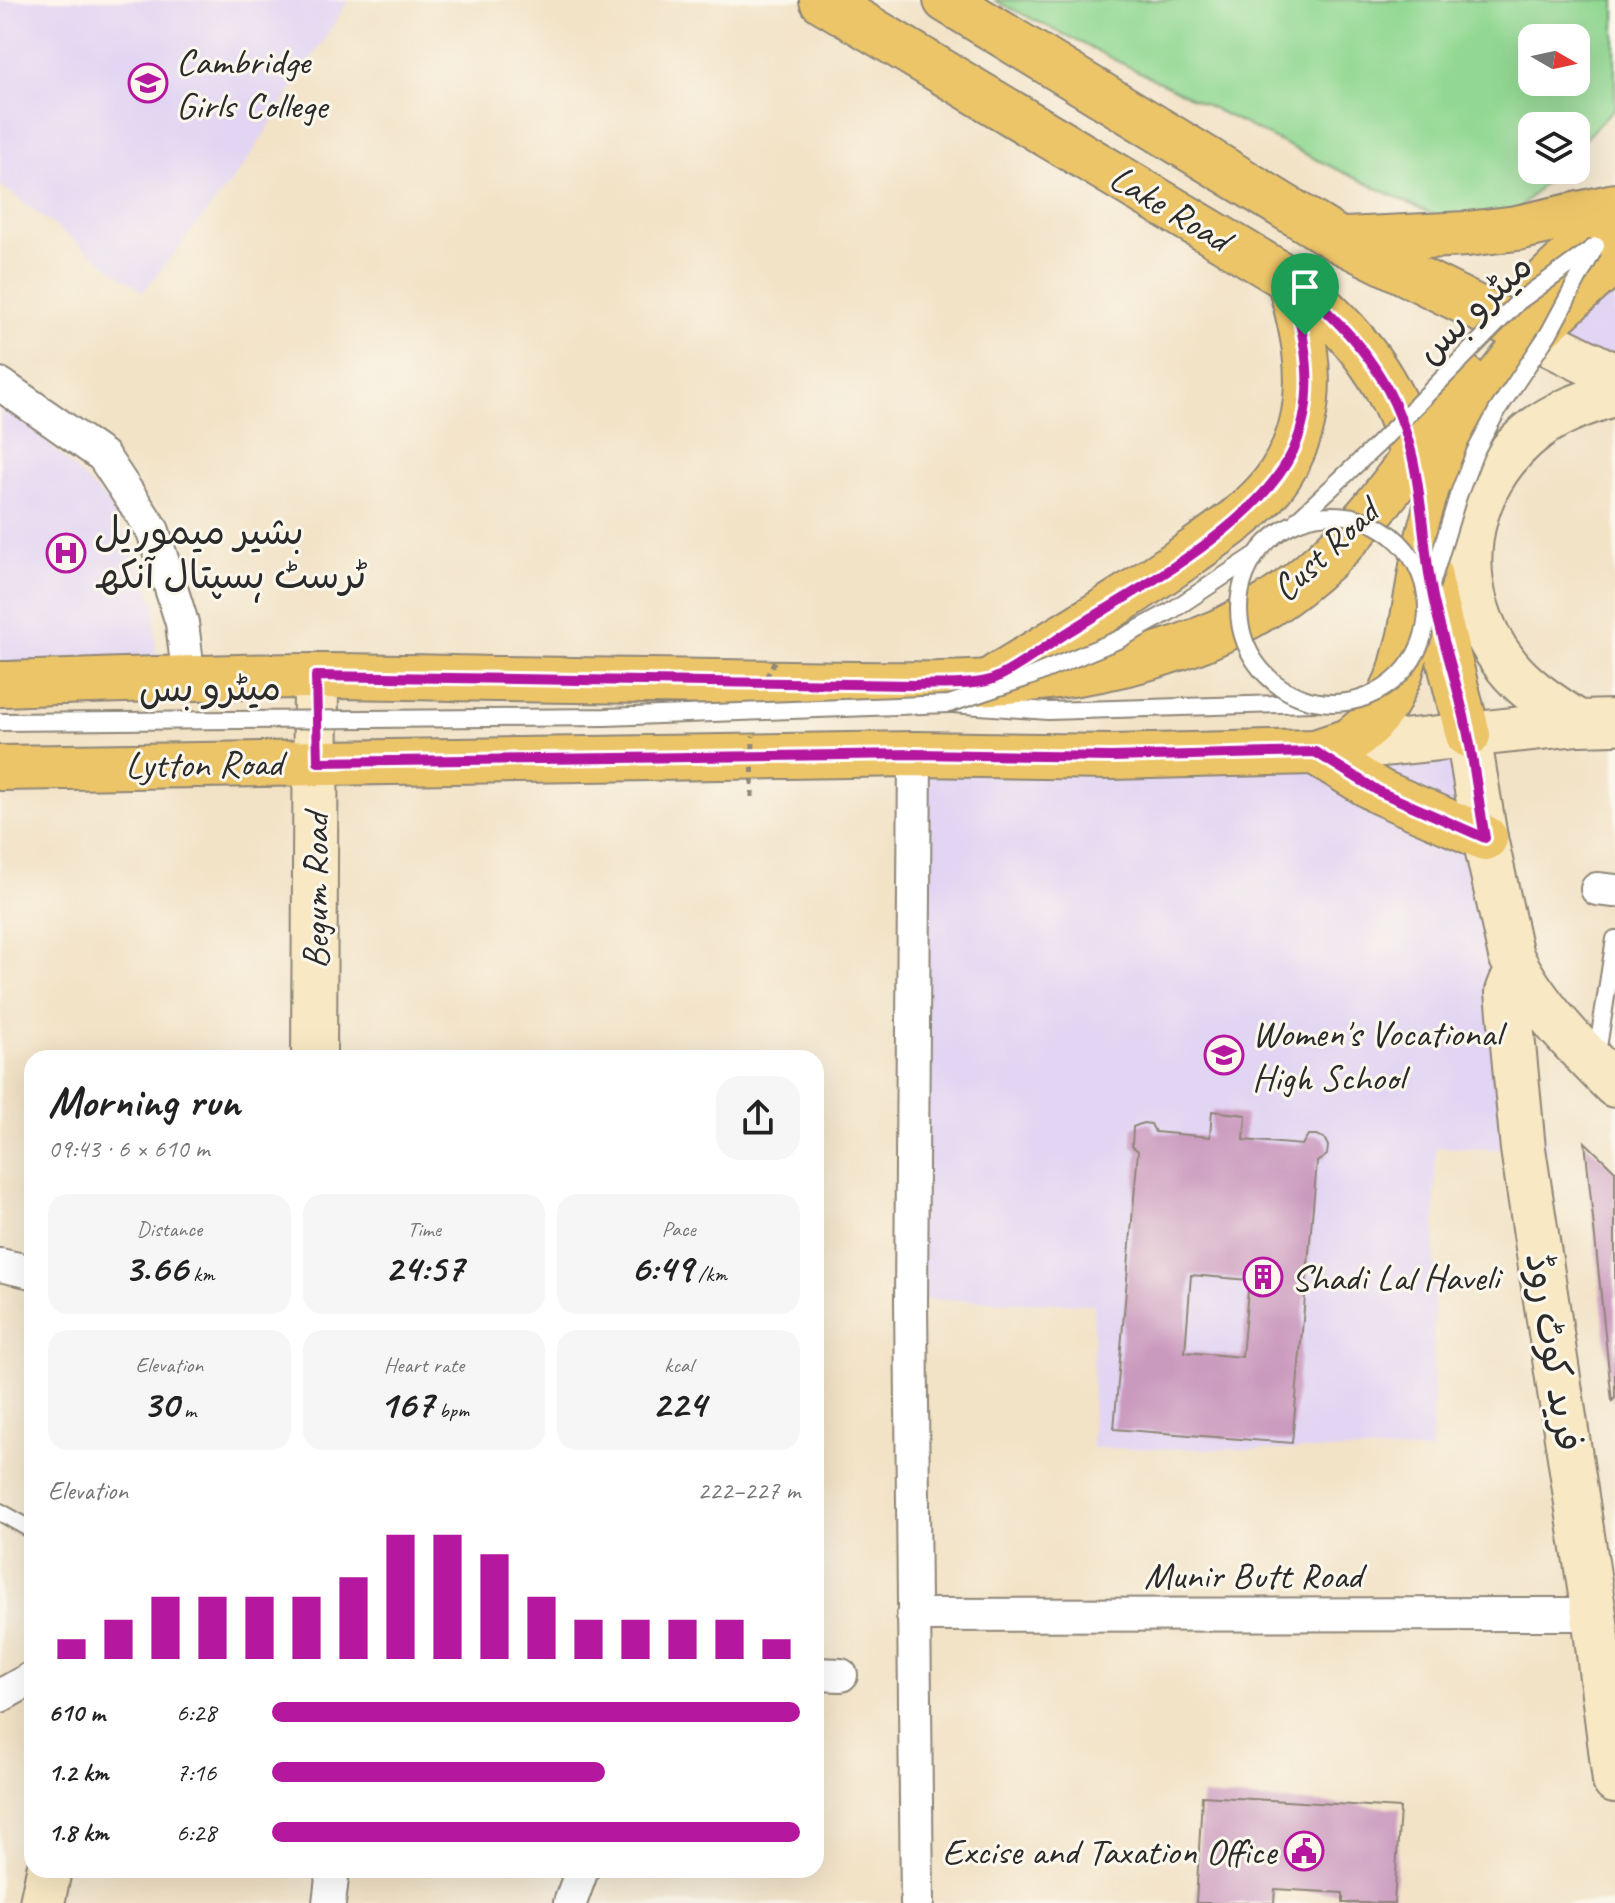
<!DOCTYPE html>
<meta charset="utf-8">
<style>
:root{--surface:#fff;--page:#f6f6f6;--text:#222;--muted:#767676;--accent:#b5179e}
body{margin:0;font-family:Caveat,"Playpen Sans Arabic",sans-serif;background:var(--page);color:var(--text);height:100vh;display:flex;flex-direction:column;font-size:30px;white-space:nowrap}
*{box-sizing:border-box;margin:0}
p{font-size:26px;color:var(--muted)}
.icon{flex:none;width:44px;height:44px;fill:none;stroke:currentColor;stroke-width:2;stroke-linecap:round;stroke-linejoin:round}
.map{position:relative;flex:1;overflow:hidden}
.sheet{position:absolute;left:24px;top:1050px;width:800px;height:828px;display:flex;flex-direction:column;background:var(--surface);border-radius:24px;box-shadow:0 8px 32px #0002}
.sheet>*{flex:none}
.needle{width:52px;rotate:99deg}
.tools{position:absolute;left:1518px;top:24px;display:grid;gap:16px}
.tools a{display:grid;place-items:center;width:72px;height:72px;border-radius:16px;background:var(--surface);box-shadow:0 8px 32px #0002;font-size:40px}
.pin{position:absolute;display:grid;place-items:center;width:68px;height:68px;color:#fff;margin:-82px -34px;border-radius:50% 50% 50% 0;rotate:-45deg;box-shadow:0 0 8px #0007}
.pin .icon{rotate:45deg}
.round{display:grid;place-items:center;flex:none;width:84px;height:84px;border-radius:24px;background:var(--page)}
.headline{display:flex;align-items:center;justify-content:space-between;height:136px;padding:0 24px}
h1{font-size:44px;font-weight:700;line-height:60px}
.stats{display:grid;grid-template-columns:repeat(3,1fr);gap:12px;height:136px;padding:8px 24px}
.stats div{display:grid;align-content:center;border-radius:20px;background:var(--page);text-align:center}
.stats b{font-size:40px;font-weight:700}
.stats small{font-size:22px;font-weight:400}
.stats p{font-size:22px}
.chart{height:224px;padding:16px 24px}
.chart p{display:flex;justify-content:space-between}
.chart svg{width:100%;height:144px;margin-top:8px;stroke:var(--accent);stroke-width:6}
ul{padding:0 24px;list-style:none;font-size:26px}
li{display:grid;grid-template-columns:128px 96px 1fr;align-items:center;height:60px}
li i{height:20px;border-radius:10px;background:var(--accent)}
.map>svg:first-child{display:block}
</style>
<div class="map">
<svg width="1615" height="1903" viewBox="0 0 1615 1903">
<rect width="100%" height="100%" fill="#fbf7ec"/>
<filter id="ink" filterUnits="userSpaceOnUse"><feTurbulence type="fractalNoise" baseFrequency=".0125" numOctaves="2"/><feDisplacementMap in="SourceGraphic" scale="16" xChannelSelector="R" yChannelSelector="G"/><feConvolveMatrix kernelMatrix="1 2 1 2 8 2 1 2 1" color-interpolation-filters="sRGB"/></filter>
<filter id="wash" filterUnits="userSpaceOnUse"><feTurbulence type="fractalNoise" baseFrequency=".006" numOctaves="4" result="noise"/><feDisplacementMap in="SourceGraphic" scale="32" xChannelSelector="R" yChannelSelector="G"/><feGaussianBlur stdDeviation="1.8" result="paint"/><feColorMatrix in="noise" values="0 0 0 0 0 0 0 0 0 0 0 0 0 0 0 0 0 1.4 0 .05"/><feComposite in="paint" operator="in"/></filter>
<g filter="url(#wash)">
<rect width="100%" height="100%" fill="#f2e2c6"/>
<g fill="#e2d4f3">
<polygon points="0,0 349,0 243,167 143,292 0,185"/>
<polygon points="1615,259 1615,376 1532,335"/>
<polygon points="0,400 19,414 110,504 155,603 156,662 0,666"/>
<polygon points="1481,742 1548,1151 1436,1147 1432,1451 1092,1448 1094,1304 919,1299 915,754"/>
</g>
<path fill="#92d892" stroke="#5e825e" stroke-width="2" fill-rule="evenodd" d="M 994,0 L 1615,0 L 1615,107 L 1576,148 L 1576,126 L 1532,126 L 1532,170 L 1556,170 L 1489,241 L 1313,158 ZM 1532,38 L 1576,38 L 1576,82 L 1532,82 Z"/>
<g id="blocks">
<g fill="#ca99be" fill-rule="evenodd">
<path d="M 1212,1111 L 1246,1115 L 1244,1140 L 1302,1145 L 1308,1135 L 1316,1135 L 1324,1138 L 1328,1146 L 1327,1155 L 1317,1162 L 1292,1443 L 1114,1429 L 1138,1151 L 1132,1146 L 1133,1127 L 1143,1123 L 1151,1124 L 1155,1132 L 1210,1137 ZM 1191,1275 L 1249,1280 L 1242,1357 L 1185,1352 Z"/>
<polygon points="1585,1142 1615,1171 1615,1398 1612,1401"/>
<polygon points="1202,1796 1400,1808 1394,1903 1343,1903 1343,1893 1275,1889 1274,1903 1196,1903"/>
</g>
</g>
</g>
<g filter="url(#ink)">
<use href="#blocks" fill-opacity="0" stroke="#8e8678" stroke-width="2"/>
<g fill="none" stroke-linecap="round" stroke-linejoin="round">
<g stroke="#8e8678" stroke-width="20">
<g id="lane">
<polyline points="952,704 1048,711 1314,703"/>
<polyline points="1596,1060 1615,939"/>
<polyline points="0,1512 32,1530"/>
</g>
</g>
<g stroke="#8e8678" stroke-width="36">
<g id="street">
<polyline points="0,384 103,456 153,531 182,623 189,680"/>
<polyline points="915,754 911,1301 917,1903"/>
<polyline points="1597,889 1615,891"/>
<polyline points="0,1265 32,1272"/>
<polyline points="913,1615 1594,1614"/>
<polyline points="816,1674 841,1675"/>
<polyline points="0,1696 32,1678"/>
<polyline points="329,1903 333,1870"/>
<polyline points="570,1903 582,1870"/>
</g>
</g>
<g stroke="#8e8678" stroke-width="48">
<g id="secondary">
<polyline points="1532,335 1615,376"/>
<path d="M 1578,723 C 1553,706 1526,690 1507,666 C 1447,590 1460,486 1537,428 C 1560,411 1589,402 1615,393"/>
<path d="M 1468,735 L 1485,838 L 1511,956 C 1535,1005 1577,1047 1615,1085"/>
<polyline points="1319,751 1578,723 1615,722"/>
<polyline points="1520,974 1511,984 1508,992 1523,1149 1594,1614 1615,1781"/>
<polyline points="314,1058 316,676"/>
<polyline points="42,1903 49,1870"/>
</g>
</g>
<g stroke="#8e8678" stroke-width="48">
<g id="primary">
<path d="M 822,0 L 1289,279 C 1351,328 1403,389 1414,469"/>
<polyline points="946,0 1339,240 1532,335"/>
<polyline points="1345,240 1467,234 1517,228 1615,206"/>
<polyline points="1538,288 1615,214"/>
<polyline points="1429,573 1435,604 1468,735"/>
<path d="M 996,677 C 1061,637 1128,598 1191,553 C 1219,533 1248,514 1270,488 C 1285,470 1297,445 1302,423 C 1314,373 1302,327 1289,279"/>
<path d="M 0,684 C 106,681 213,676 319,676 C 380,676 441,678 502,679 C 597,680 693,681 789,683 C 942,685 1110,694 1248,617 C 1344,564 1408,469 1465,378"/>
<polyline points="1315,752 1380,792 1485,838"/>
<polyline points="0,768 915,754 1111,757 1315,752 1351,740 1371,723 1387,702 1400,674 1410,636 1425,549 1444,478 1461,439 1494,383 1532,335 1615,259"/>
</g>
</g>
<use href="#lane" stroke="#fff" stroke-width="16"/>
<use href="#street" stroke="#fff" stroke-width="32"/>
<use href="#secondary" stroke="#f8e8c3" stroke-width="44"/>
<use href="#primary" stroke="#edc569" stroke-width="44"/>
<g stroke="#8e8678" stroke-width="20" stroke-linecap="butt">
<g id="lane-bridge">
<circle cx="1333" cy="609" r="94"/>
<polyline points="1297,520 1377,445 1519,301 1596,246"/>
<polyline points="1427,598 1458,496 1475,452 1497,411 1549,333 1593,251"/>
<polyline points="0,722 606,717 949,704 1029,677 1120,639 1171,611 1254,556"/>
</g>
</g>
<g stroke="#8e8678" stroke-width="5" stroke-dasharray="6 6" stroke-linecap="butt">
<polyline points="761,688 775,660"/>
<polyline points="752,797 753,736"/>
</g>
<use href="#lane-bridge" stroke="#fff" stroke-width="16"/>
</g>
</g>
<g fill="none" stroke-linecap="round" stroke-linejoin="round" filter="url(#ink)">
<g stroke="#fff" stroke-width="16">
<path id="route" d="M 1289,279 C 1350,327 1394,378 1412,455 C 1424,504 1423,556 1435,606 C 1445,649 1460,692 1468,735 C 1475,769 1479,804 1485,838 L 1380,792 L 1315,752 L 1111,757 L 915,754 L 318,762 L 316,676 L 914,685 C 933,684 978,686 993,679 C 1016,670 1047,645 1070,631 C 1138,589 1258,525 1293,451 C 1319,394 1305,336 1289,279 Z"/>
</g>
<use href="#route" stroke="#b5179e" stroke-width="10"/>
</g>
<defs>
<g id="university-ring" transform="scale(2)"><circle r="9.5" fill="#fbf7ec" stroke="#b5179e" stroke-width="1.5"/><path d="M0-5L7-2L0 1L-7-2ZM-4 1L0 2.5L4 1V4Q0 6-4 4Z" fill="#b5179e"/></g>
<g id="hospital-ring" transform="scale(2)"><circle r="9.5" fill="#fbf7ec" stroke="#b5179e" stroke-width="1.5"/><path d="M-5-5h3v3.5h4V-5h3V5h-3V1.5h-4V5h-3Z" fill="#b5179e"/></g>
<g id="school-ring" transform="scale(2)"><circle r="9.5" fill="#fbf7ec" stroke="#b5179e" stroke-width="1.5"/><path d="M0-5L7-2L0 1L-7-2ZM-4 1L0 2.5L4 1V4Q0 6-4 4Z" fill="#b5179e"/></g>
<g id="building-ring" transform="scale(2)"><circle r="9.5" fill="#fbf7ec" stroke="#b5179e" stroke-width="1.5"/><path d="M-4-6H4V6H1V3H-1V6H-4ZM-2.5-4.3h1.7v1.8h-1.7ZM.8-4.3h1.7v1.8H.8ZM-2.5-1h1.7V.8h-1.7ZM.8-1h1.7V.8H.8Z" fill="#b5179e"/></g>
<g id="civic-ring" transform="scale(2)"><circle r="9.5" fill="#fbf7ec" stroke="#b5179e" stroke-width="1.5"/><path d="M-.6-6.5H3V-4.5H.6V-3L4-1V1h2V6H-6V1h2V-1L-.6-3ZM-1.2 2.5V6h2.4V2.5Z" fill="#b5179e"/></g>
</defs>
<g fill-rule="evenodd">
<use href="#university-ring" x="148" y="83"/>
<use href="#hospital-ring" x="66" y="553"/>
<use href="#school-ring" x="1224" y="1055"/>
<use href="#building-ring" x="1263" y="1277"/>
<use href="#civic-ring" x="1304" y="1851"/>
</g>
<g text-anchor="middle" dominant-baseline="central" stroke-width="6" stroke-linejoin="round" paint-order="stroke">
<g font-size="38" fill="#2b2b2b" stroke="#fbf7ec" text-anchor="start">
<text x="176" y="61">Cambridge<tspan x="176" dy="44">Girls College</tspan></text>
<text x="94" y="531">بشیر میموریل<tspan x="94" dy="44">ٹرسٹ ہسپتال آنکھ</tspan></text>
<text x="1252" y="1033">Women's Vocational<tspan x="1252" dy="44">High School</tspan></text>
<text x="1291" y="1277">Shadi Lal Haveli</text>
<text x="1276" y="1851" text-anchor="end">Excise and Taxation Office</text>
</g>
<g font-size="38" fill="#2b2b2b" stroke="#fbf7ec">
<text transform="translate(1170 208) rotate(31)">Lake Road</text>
<text transform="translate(1474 308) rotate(-43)">میٹرو بس</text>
<text transform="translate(1325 550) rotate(-43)">Cust Road</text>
<text transform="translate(210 688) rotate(-1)">میٹرو بس</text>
<text transform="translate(204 764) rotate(-1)">Lytton Road</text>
<text transform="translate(315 891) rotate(-90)">Begum Road</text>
<text transform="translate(1554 1352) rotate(81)">فرید کوٹ روڈ</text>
<text x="1253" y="1575">Munir Butt Road</text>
</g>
</g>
</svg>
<div class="tools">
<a><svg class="needle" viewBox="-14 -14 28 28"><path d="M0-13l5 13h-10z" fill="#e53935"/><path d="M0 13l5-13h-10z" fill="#767676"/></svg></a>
<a><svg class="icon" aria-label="layers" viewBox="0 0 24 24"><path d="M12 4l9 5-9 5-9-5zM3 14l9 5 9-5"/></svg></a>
</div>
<div class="pin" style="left:1305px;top:335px;background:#1e9e55"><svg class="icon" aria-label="arrive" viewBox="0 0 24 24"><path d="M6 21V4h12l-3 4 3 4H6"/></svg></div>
<section class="sheet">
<div class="headline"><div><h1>Morning run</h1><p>09:43 · 6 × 610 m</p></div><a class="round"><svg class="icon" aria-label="share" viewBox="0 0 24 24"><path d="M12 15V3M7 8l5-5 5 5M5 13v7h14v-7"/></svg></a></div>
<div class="stats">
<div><p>Distance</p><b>3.66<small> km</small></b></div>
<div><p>Time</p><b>24:57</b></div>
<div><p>Pace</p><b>6:49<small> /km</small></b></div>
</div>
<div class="stats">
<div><p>Elevation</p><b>30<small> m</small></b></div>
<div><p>Heart rate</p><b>167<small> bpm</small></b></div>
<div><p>kcal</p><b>224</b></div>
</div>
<div class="chart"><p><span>Elevation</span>222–227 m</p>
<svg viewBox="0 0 160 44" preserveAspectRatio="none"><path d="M5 44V38M15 44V32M25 44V25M35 44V25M45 44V25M55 44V25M65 44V19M75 44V6M85 44V6M95 44V12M105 44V25M115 44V32M125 44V32M135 44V32M145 44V32M155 44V38"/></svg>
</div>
<ul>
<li><b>610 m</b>6:28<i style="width:100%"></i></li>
<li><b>1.2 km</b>7:16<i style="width:63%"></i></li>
<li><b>1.8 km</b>6:28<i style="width:100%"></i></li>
</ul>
</section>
</div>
